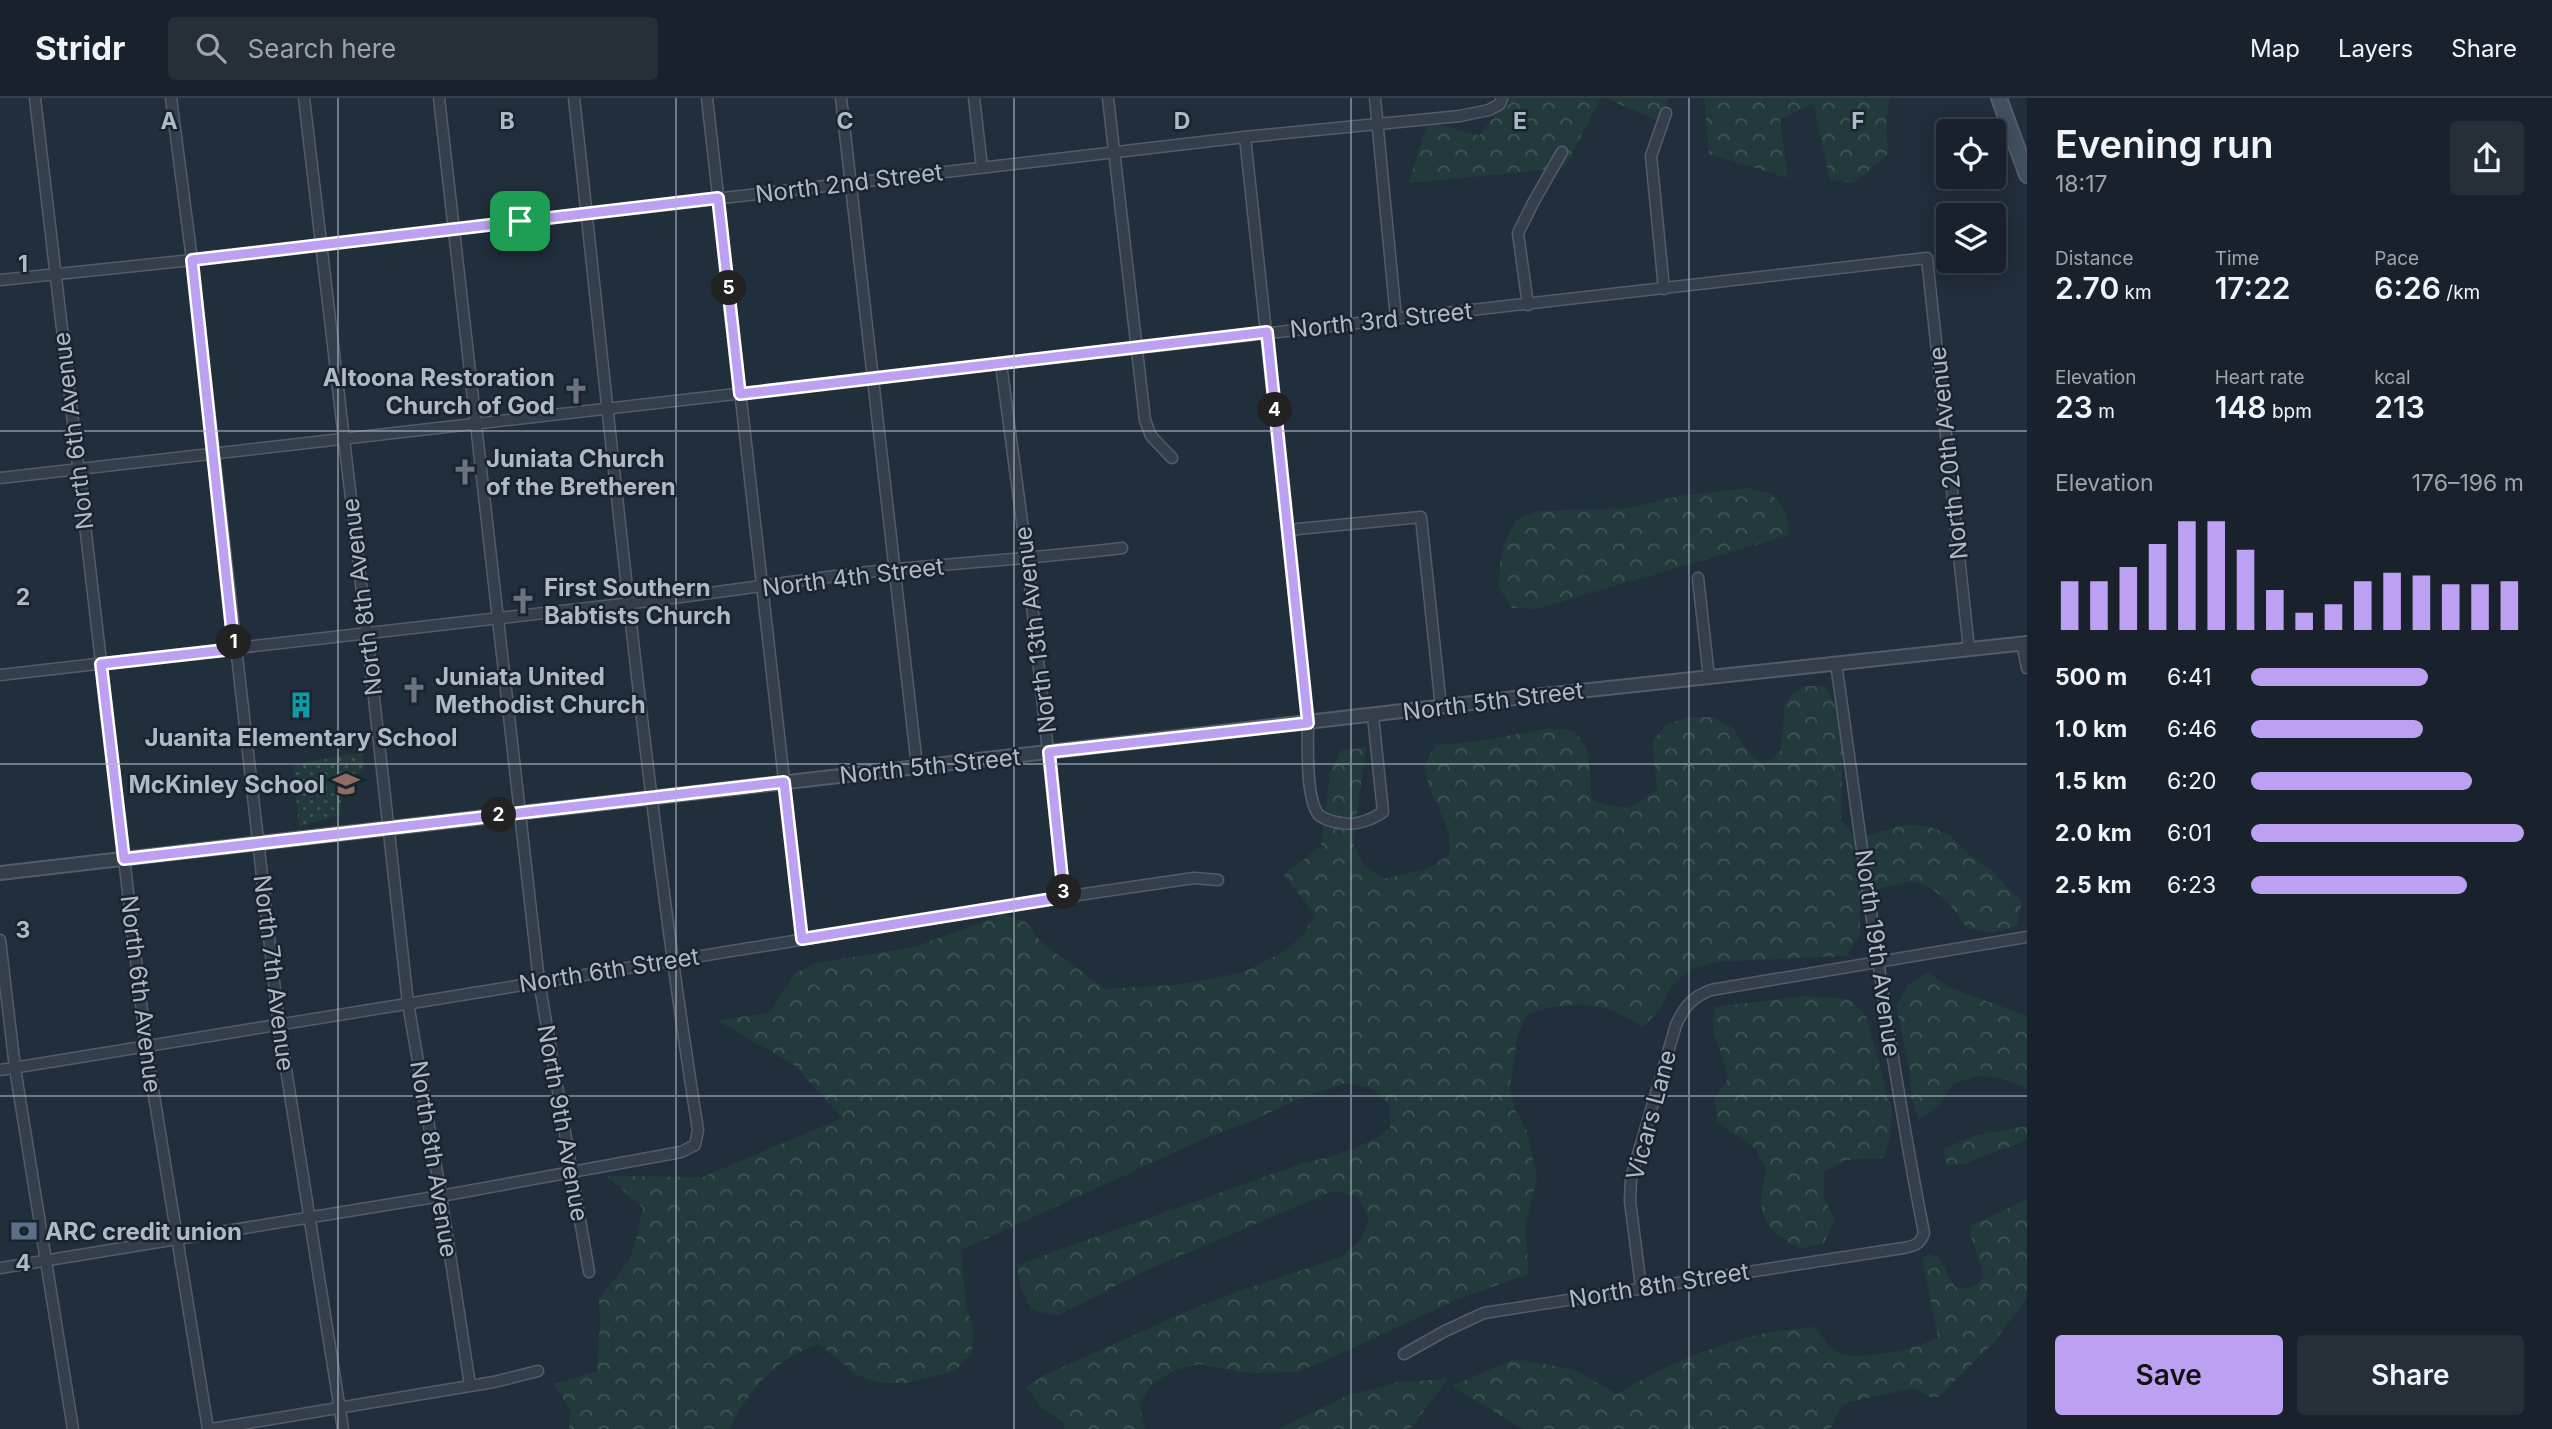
<!DOCTYPE html>
<meta charset="utf-8">
<style>
:root{--surface:#19222c;--page:#262f38;--text:#f1f3f6;--muted:#9fa4a9;--line:#373f48;--accent:#bca0f2}
body{margin:0;font-family:Inter,sans-serif;background:var(--page);color:var(--text);height:100vh;display:flex;flex-direction:column;font-size:26px;white-space:nowrap}
*{box-sizing:border-box;margin:0}
p{font-size:23px;color:var(--muted)}
.icon{flex:none;width:38px;height:38px;fill:none;stroke:currentColor;stroke-width:2;stroke-linecap:round;stroke-linejoin:round}
.map{position:relative;flex:1;overflow:hidden}
.panel{display:flex;flex-direction:column;background:var(--surface);width:525px}
.panel>*{flex:none}
.controls{position:absolute;left:1936px;top:21px;display:grid;gap:14px}
.controls a{display:grid;place-items:center;width:70px;height:70px;border-radius:7px;background:var(--surface);box-shadow:0 4px 18px #0003,0 0 0 2px var(--line);font-size:35px}
.pin{position:absolute;display:grid;place-items:center;width:60px;height:60px;color:#fff;margin:-30px;border-radius:14px;box-shadow:0 4px 10px #0006}
.km{position:absolute;width:35px;height:35px;margin:-18px;border-radius:50%;background:#222;color:#fff;font-size:19px;line-height:35px;text-align:center}
.round{display:grid;place-items:center;flex:none;width:74px;height:74px;border-radius:7px;background:var(--page)}
.head{display:flex;align-items:center;justify-content:space-between;height:119px;padding:0 28px}
h1{font-size:38px;font-weight:600;line-height:52px}
.figures{display:grid;grid-template-columns:repeat(3,1fr);gap:10px;height:119px;padding:7px 28px}
.figures div{display:grid;align-content:center}
.figures b{font-size:30px;font-weight:600}
.figures small{font-size:19px;font-weight:400}
.figures p{font-size:19px}
.chart{height:196px;padding:14px 28px}
.chart p{display:flex;justify-content:space-between}
.chart svg{width:100%;height:126px;margin-top:7px;stroke:var(--accent);stroke-width:6}
.cta{display:flex;gap:14px;margin-top:auto;padding:14px 28px}
.cta a{flex:1;height:80px;border-radius:7px;background:var(--accent);color:#111;font-size:28px;font-weight:600;line-height:80px;text-align:center}
.cta a+a{background:var(--page);color:var(--text)}
ul{padding:0 28px;list-style:none;font-size:23px}
li{display:grid;grid-template-columns:112px 84px 1fr;align-items:center;height:52px}
li i{height:18px;border-radius:9px;background:var(--accent)}
header{display:flex;align-items:center;gap:42px;box-sizing:border-box;height:98px;padding:0 35px;background:var(--surface);border-bottom:2px solid var(--line)}
header strong{font-size:33px}
nav{display:flex;gap:38px;margin-inline-start:auto;font-size:24px}
.search{width:490px;height:63px;background:var(--page);display:flex;align-items:center;gap:18px;box-sizing:border-box;padding:0 24px;border-radius:7px;color:var(--muted);font-size:26px}
main{display:flex;flex:1;min-height:0}
.map>svg:first-child{display:block}
</style>
<header>
<strong>Stridr</strong>
<div class="search"><svg class="icon" aria-label="search" viewBox="0 0 24 24"><circle cx="10" cy="10" r="6"/><path d="M15 15l6 6"/></svg>Search here</div>
<nav><a>Map</a><a>Layers</a><a>Share</a></nav>
</header>
<main>
<div class="map">
<svg width="2027" height="1331" viewBox="0 0 2027 1331">
<defs>
<pattern id="forest-crowns" width="20" height="18" patternUnits="userSpaceOnUse" patternTransform="scale(1.75)"><rect width="20" height="18" fill="#233a3c"/><path d="M2 6a3 3 0 1 1 6 0M12 15a3 3 0 1 1 6 0" fill="none" stroke="#405457"/></pattern>
<pattern id="park-dots" width="8" height="8" patternUnits="userSpaceOnUse" patternTransform="scale(1.75)"><rect width="8" height="8" fill="#233a3c"/><path d="M2 2h.1M6 6h.1" fill="none" stroke="#405457" stroke-width="1.8" stroke-linecap="round"/></pattern>
</defs>
<rect width="100%" height="100%" fill="#212e3b"/>
<g fill="url(#forest-crowns)">
<polygon points="1509,0 1601,0 1564,70 1409,85 1428,23 1479,38"/>
<polygon points="1605,0 1669,0 1661,24"/>
<polygon points="1704,0 1890,0 1886,22 1888,56 1854,85 1830,82 1813,6 1780,21 1788,80 1709,56"/>
<polygon points="1748,390 1772,396 1786,414 1789,437 1536,511 1512,510 1499,490 1500,465 1505,443 1516,422 1537,413 1631,410 1678,398"/>
<path d="M 1803,588 L 1825,588 L 1843,624 L 1841,722 L 1858,740 L 1904,727 L 1928,728 L 1950,737 L 1967,755 L 1989,770 L 2022,804 L 2017,828 L 1992,835 L 1967,830 C 1955,812 1937,787 1913,784 C 1901,783 1877,792 1865,796 L 1860,812 L 1860,836 L 1846,858 L 1715,864 L 1691,871 L 1672,887 L 1661,910 L 1643,929 C 1604,903 1570,901 1526,917 L 1517,940 L 1510,988 L 1515,1012 L 1527,1033 L 1537,1080 L 1525,1128 L 1529,1176 L 1456,1202 L 1320,1265 L 1297,1274 L 1248,1275 L 1199,1266 L 1175,1272 L 1152,1286 L 1139,1306 L 1145,1331 L 1065,1331 L 1062,1323 L 1042,1310 L 1026,1289 L 1044,1277 L 1206,1205 L 1343,1158 L 1361,1141 L 1369,1120 L 1357,1098 L 1333,1093 L 1147,1172 L 1057,1218 L 1033,1212 L 1021,1191 L 1017,1167 L 1304,1065 C 1336,1058 1364,1049 1390,1031 L 1390,1007 L 1371,990 L 1345,985 L 1299,1001 L 1254,1022 L 1206,1040 L 961,1152 L 966,1208 L 973,1231 L 972,1255 L 955,1273 L 907,1285 L 881,1285 L 857,1277 L 819,1246 C 773,1262 752,1289 729,1331 L 569,1331 L 570,1312 L 554,1286 L 597,1273 L 600,1226 L 599,1201 L 628,1164 L 635,1146 L 643,1110 L 607,1078 L 703,1079 L 842,1020 L 794,967 L 717,922 L 770,915 L 795,875 L 816,865 L 915,849 L 1004,816 L 1026,824 L 1041,844 L 1105,891 L 1173,887 L 1242,875 L 1285,853 L 1302,838 L 1315,817 L 1284,777 L 1321,748 L 1330,674 L 1342,652 L 1366,649 L 1353,746 L 1364,768 L 1384,781 L 1429,770 L 1449,757 L 1449,733 L 1429,690 L 1424,667 L 1436,647 L 1481,643 L 1550,630 L 1574,633 L 1588,652 L 1592,702 C 1623,713 1631,712 1657,691 L 1652,644 L 1667,626 L 1689,619 L 1713,619 L 1733,630 L 1745,650 L 1764,667 L 1781,652 L 1785,604 Z"/>
<polygon points="1928,874 1948,889 2027,918 2027,990 2001,980 1977,978 1953,986 1939,1007 1918,1022 1911,999 1910,976 1896,907 1909,886"/>
<path d="M 1804,898 L 1850,901 L 1866,918 L 1892,1012 L 1891,1036 L 1884,1060 L 1845,1062 L 1823,1075 L 1824,1100 L 1835,1122 L 1824,1145 L 1800,1151 C 1762,1131 1754,1113 1767,1072 L 1756,1051 L 1717,1024 L 1715,1000 L 1728,981 L 1722,957 L 1713,934 L 1714,909 Z"/>
<polygon points="2027,1028 2027,1042 1964,1066 1947,1068 1943,1051 1976,1037"/>
<path d="M 2027,1101 L 2027,1200 L 1994,1244 L 1938,1299 L 1930,1299 L 1914,1290 L 1850,1304 L 1843,1307 L 1830,1331 L 1523,1331 L 1452,1288 L 1514,1261 L 1573,1271 L 1617,1296 C 1661,1269 1710,1248 1761,1236 C 1778,1232 1797,1231 1815,1229 C 1821,1237 1828,1249 1836,1254 C 1853,1265 1923,1250 1938,1239 L 1922,1161 L 1929,1156 L 1938,1159 L 1955,1189 C 1968,1192 1978,1189 1984,1177 L 1970,1136 L 1972,1127 Z"/>
<polygon points="1448,1281 1410,1331 1278,1331 1349,1297 1399,1284"/>
</g>
<polygon fill="url(#park-dots)" points="363,654 364,674 339,680 342,716 299,729 293,667"/>
<g fill="none" stroke-linecap="round" stroke-linejoin="round">
<g stroke="#525d69" stroke-width="13">
<g id="minor">
<polyline points="35,0 146,948 208,1331"/>
<polyline points="171,0 192,162 279,927 343,1331"/>
<polyline points="304,0 367,537 408,905 441,1098 470,1287"/>
<polyline points="439,0 539,883 589,1174"/>
<polyline points="707,0 802,841"/>
<polyline points="841,0 917,668"/>
<polyline points="974,0 982,69"/>
<polyline points="1108,0 1145,322 1151,338 1172,360"/>
<polyline points="1375,0 1396,220"/>
<path d="M 1245,39 L 1308,625 C 1308,645 1305,704 1320,718 C 1326,722 1334,724 1341,725 C 1355,728 1371,722 1383,714 L 1373,618"/>
<polyline points="0,182 192,162 1245,39 1460,18 1489,12 1500,6 1502,0"/>
<polyline points="1664,191 1651,58 1666,15"/>
<polyline points="1528,207 1518,135 1534,103 1562,54"/>
<polyline points="1001,266 1027,461 1064,799"/>
<polyline points="0,380 1927,160 1969,551"/>
<polyline points="1288,434 1298,431 1421,419 1441,609"/>
<polyline points="1698,480 1709,579"/>
<polyline points="2022,545 2027,570"/>
<path d="M 0,577 C 211,553 421,529 632,505 C 720,495 808,480 896,471 C 972,464 1047,459 1122,450"/>
<polyline points="0,842 15,970 73,1331"/>
<polyline points="0,972 1064,799 1194,780 1218,782"/>
<path d="M 0,1170 L 441,1098 L 681,1054 L 695,1047 L 698,1032 C 644,690 612,344 574,0"/>
<path d="M 1641,1189 L 1630,1103 L 1631,1080 L 1676,927 C 1684,909 1692,899 1711,892 L 2027,839"/>
<path d="M 1404,1256 L 1445,1233 L 1484,1215 L 1903,1150 C 1914,1148 1920,1147 1924,1135 C 1887,946 1863,755 1836,565"/>
<polyline points="212,1331 494,1284 538,1273"/>
</g>
</g>
<g stroke="#525d69" stroke-width="16">
<polyline id="tertiary" points="0,775 1515,600 2027,545"/>
</g>
<g stroke="#525d69" stroke-width="18">
<polyline id="secondary" points="1999,0 2027,77"/>
</g>
<use href="#minor" stroke="#353f4b" stroke-width="10"/>
<use href="#tertiary" stroke="#353f4b" stroke-width="12"/>
<use href="#secondary" stroke="#424f5e" stroke-width="14"/>
</g>
<g fill="none" stroke-linecap="round" stroke-linejoin="round">
<g stroke="#fff" stroke-width="14">
<polygon id="route" points="718,100 740,296 1267,234 1308,625 1049,654 1064,799 802,841 784,684 124,761 101,566 234,551 192,162"/>
</g>
<use href="#route" stroke="#bca0f2" stroke-width="9"/>
</g>
<path fill="none" stroke="#afbac7" stroke-width="2" stroke-opacity="0.55" d="M 338,0 L 338,1331M 676,0 L 676,1331M 1014,0 L 1014,1331M 1351,0 L 1351,1331M 1689,0 L 1689,1331M 0,333 L 2027,333M 0,666 L 2027,666M 0,998 L 2027,998"/>
<defs>
<g id="church-bare" transform="scale(2.1)"><path d="M-1.2-6h2.4v3.5h3.3v2.4h-3.3V6h-2.4V-.1h-3.3v-2.4h3.3Z" fill="#6b7280" stroke="#1a242f" stroke-width="2.5" paint-order="stroke"/></g>
<g id="building-bare" transform="scale(2.1)"><path d="M-4-6H4V6H1V3H-1V6H-4ZM-2.5-4.3h1.7v1.8h-1.7ZM.8-4.3h1.7v1.8H.8ZM-2.5-1h1.7V.8h-1.7ZM.8-1h1.7V.8H.8Z" fill="#0f9aa8" stroke="#1a242f" stroke-width="2.5" paint-order="stroke"/></g>
<g id="school-bare" transform="scale(2.1)"><path d="M0-5L7-2L0 1L-7-2ZM-4 1L0 2.5L4 1V4Q0 6-4 4Z" fill="#8d6e63" stroke="#1a242f" stroke-width="2.5" paint-order="stroke"/></g>
<g id="bank-bare" transform="scale(2.1)"><path d="M-6-4H6V4H-6ZM0-2.3a2.3 2.3 0 1 0 0 4.6a2.3 2.3 0 1 0 0-4.6Z" fill="#5c6f8a" stroke="#1a242f" stroke-width="2.5" paint-order="stroke"/></g>
</defs>
<g fill-rule="evenodd">
<use href="#church-bare" x="576" y="293"/>
<use href="#church-bare" x="465" y="374"/>
<use href="#church-bare" x="523" y="503"/>
<use href="#church-bare" x="414" y="592"/>
<use href="#building-bare" x="301" y="607"/>
<use href="#school-bare" x="346" y="686"/>
<use href="#bank-bare" x="24" y="1133"/>
</g>
<g text-anchor="middle" dominant-baseline="central" stroke-width="5" stroke-linejoin="round" paint-order="stroke">
<g font-size="24" fill="#afbac7" stroke="#1a242f">
<text transform="translate(849 85) rotate(-7)">North 2nd Street</text>
<text transform="translate(1381 222) rotate(-6)">North 3rd Street</text>
<text transform="translate(73 333) rotate(-97)">North 6th Avenue</text>
<text transform="translate(1948 355) rotate(-96)">North 20th Avenue</text>
<text transform="translate(853 479) rotate(-7)">North 4th Street</text>
<text transform="translate(362 499) rotate(-97)">North 8th Avenue</text>
<text transform="translate(1035 532) rotate(-97)">North 13th Avenue</text>
<text transform="translate(1493 603) rotate(-7)">North 5th Street</text>
<text transform="translate(930 668) rotate(-6)">North 5th Street</text>
<text transform="translate(1878 855) rotate(82)">North 19th Avenue</text>
<text transform="translate(609 872) rotate(-9)">North 6th Street</text>
<text transform="translate(274 875) rotate(83)">North 7th Avenue</text>
<text transform="translate(141 896) rotate(83)">North 6th Avenue</text>
<text transform="translate(1651 1017) rotate(-75)">Vicars Lane</text>
<text transform="translate(563 1025) rotate(80)">North 9th Avenue</text>
<text transform="translate(434 1061) rotate(81)">North 8th Avenue</text>
<text transform="translate(1659 1187) rotate(-9)">North 8th Street</text>
</g>
<g font-size="24" font-weight="bold" fill="#afbac7" stroke="#1a242f" text-anchor="start">
<text x="555" y="279" text-anchor="end">Altoona Restoration<tspan x="555" dy="28">Church of God</tspan></text>
<text x="486" y="360">Juniata Church<tspan x="486" dy="28">of the Bretheren</tspan></text>
<text x="544" y="489">First Southern<tspan x="544" dy="28">Babtists Church</tspan></text>
<text x="435" y="578">Juniata United<tspan x="435" dy="28">Methodist Church</tspan></text>
<text x="301" y="639" text-anchor="middle">Juanita Elementary School</text>
<text x="325" y="686" text-anchor="end">McKinley School</text>
<text x="45" y="1133">ARC credit union</text>
</g>
</g>
<g font-size="23" text-anchor="middle" font-weight="bold" fill="#afbac7" stroke="#1a242f" stroke-width="5" stroke-linejoin="round" paint-order="stroke">
<text x="169" y="31">A</text>
<text x="507" y="31">B</text>
<text x="845" y="31">C</text>
<text x="1182" y="31">D</text>
<text x="1520" y="31">E</text>
<text x="1858" y="31">F</text>
<text x="23" y="174">1</text>
<text x="23" y="507">2</text>
<text x="23" y="840">3</text>
<text x="23" y="1173">4</text>
</g>
</svg>
<div class="controls">
<a><svg class="icon" aria-label="locate" viewBox="0 0 24 24"><circle cx="12" cy="12" r="6"/><path d="M12 2v4M12 18v4M2 12h4M18 12h4"/></svg></a>
<a><svg class="icon" aria-label="layers" viewBox="0 0 24 24"><path d="M12 4l9 5-9 5-9-5zM3 14l9 5 9-5"/></svg></a>
</div>
<div class="pin" style="left:520px;top:123px;background:#1e9e55"><svg class="icon" aria-label="arrive" viewBox="0 0 24 24"><path d="M6 21V4h12l-3 4 3 4H6"/></svg></div>
<b class="km" style="left:234px;top:544px">1</b>
<b class="km" style="left:499px;top:717px">2</b>
<b class="km" style="left:1064px;top:794px">3</b>
<b class="km" style="left:1275px;top:312px">4</b>
<b class="km" style="left:729px;top:190px">5</b>
</div>
<section class="panel">
<div class="head"><div><h1>Evening run</h1><p>18:17</p></div><a class="round"><svg class="icon" aria-label="share" viewBox="0 0 24 24"><path d="M12 15V3M7 8l5-5 5 5M5 13v7h14v-7"/></svg></a></div>
<div class="figures">
<div><p>Distance</p><b>2.70<small> km</small></b></div>
<div><p>Time</p><b>17:22</b></div>
<div><p>Pace</p><b>6:26<small> /km</small></b></div>
</div>
<div class="figures">
<div><p>Elevation</p><b>23<small> m</small></b></div>
<div><p>Heart rate</p><b>148<small> bpm</small></b></div>
<div><p>kcal</p><b>213</b></div>
</div>
<div class="chart"><p><span>Elevation</span>176–196 m</p>
<svg viewBox="0 0 160 44" preserveAspectRatio="none"><path d="M5 44V27M15 44V27M25 44V22M35 44V14M45 44V6M55 44V6M65 44V16M75 44V30M85 44V38M95 44V35M105 44V27M115 44V24M125 44V25M135 44V28M145 44V28M155 44V27"/></svg>
</div>
<ul>
<li><b>500 m</b>6:41<i style="width:65%"></i></li>
<li><b>1.0 km</b>6:46<i style="width:63%"></i></li>
<li><b>1.5 km</b>6:20<i style="width:81%"></i></li>
<li><b>2.0 km</b>6:01<i style="width:100%"></i></li>
<li><b>2.5 km</b>6:23<i style="width:79%"></i></li>
</ul>
<div class="cta"><a>Save</a><a>Share</a></div>
</section>
</main>
